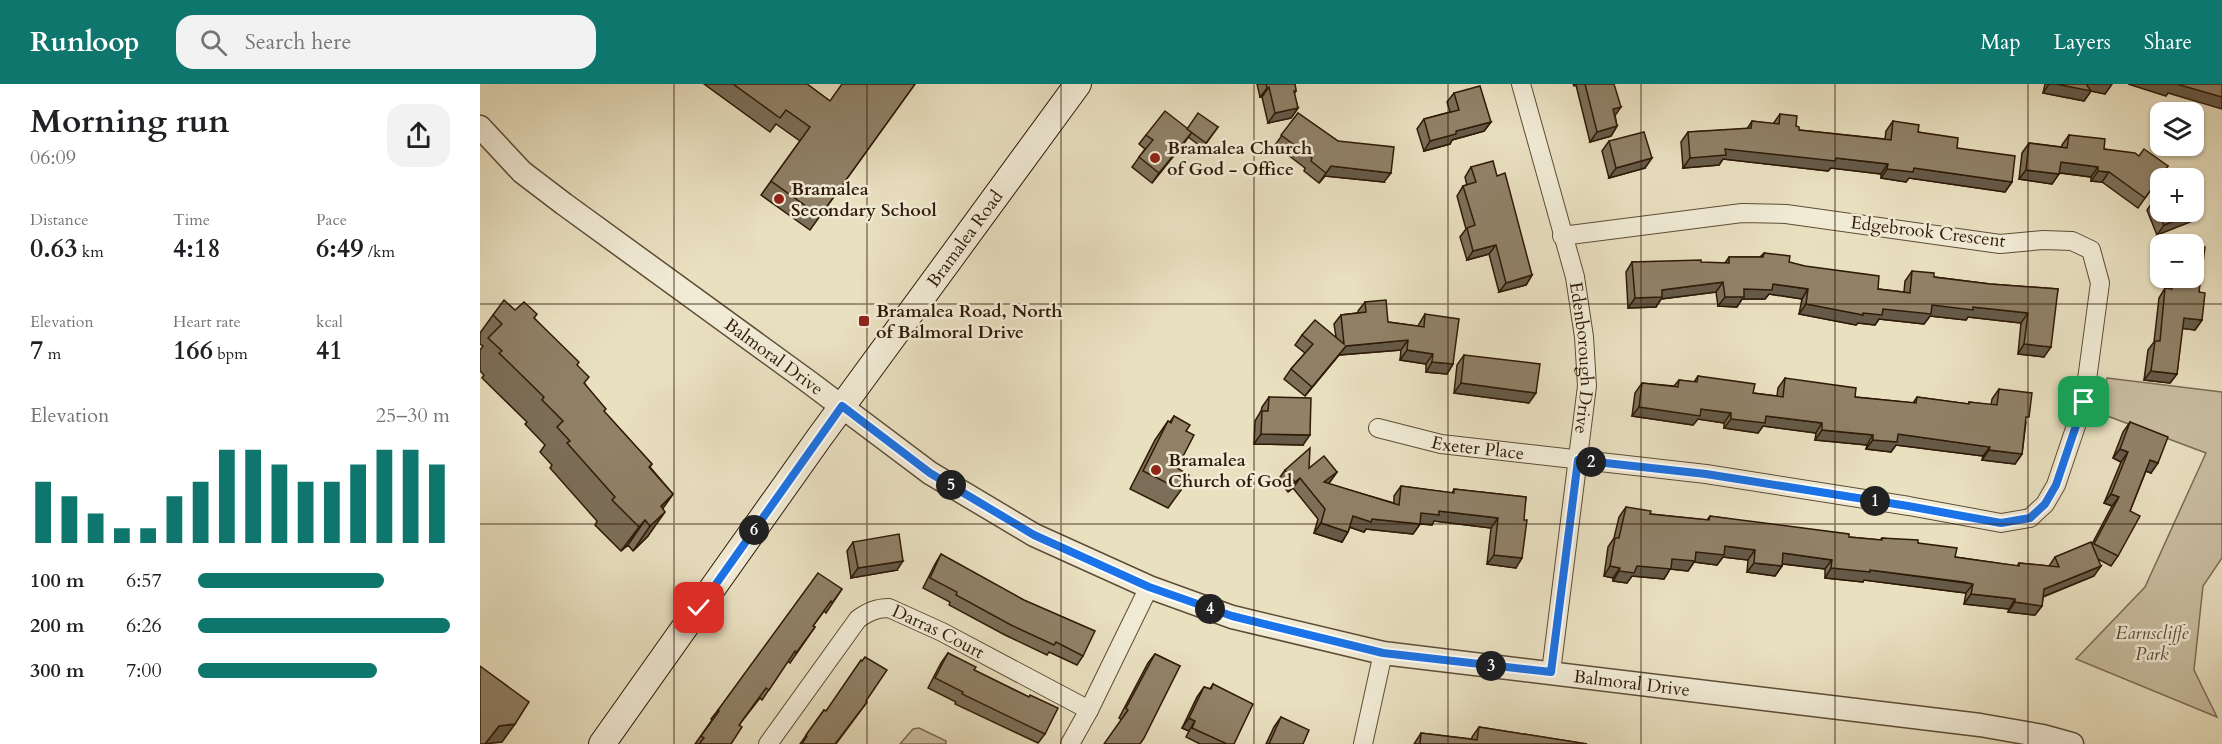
<!DOCTYPE html>
<meta charset="utf-8">
<style>
:root{--surface:#fff;--page:#f2f2f2;--text:#202124;--muted:#757577;--accent:#0f766e}
body{margin:0;font-family:Cardo,serif;background:var(--page);color:var(--text);height:100vh;display:flex;flex-direction:column;font-size:22px;white-space:nowrap}
*{box-sizing:border-box;margin:0}
p{font-size:20px;color:var(--muted)}
.icon{flex:none;width:33px;height:33px;fill:none;stroke:currentColor;stroke-width:2;stroke-linecap:round;stroke-linejoin:round}
.map{position:relative;flex:1;overflow:hidden}
.side{display:flex;flex-direction:column;background:var(--surface);width:480px}
.side>*{flex:none}
.fabs{position:absolute;left:1670px;top:18px;display:grid;gap:12px}
.fabs a{display:grid;place-items:center;width:54px;height:54px;border-radius:12px;background:var(--surface);box-shadow:0 2px 4px #0004;font-size:30px}
.pin{position:absolute;display:grid;place-items:center;width:51px;height:51px;color:#fff;margin:-26px;border-radius:12px;box-shadow:0 3px 9px #0006}
.km{position:absolute;width:30px;height:30px;margin:-15px;border-radius:50%;background:#222;color:#fff;font-size:16px;line-height:30px;text-align:center}
.round{display:grid;place-items:center;flex:none;width:63px;height:63px;border-radius:18px;background:var(--page)}
.summary{display:flex;align-items:center;justify-content:space-between;height:102px;padding:0 30px}
h1{font-size:33px;font-weight:700;line-height:45px}
.metrics{display:grid;grid-template-columns:repeat(3,1fr);gap:9px;height:102px;padding:6px 30px}
.metrics div{display:grid;align-content:center}
.metrics b{font-size:26px;font-weight:700}
.metrics small{font-size:16px;font-weight:400}
.metrics p{font-size:16px}
.chart{height:168px;padding:12px 30px}
.chart p{display:flex;justify-content:space-between}
.chart svg{width:100%;height:108px;margin-top:6px;stroke:var(--accent);stroke-width:6}
ul{padding:0 30px;list-style:none;font-size:20px}
li{display:grid;grid-template-columns:96px 72px 1fr;align-items:center;height:45px}
li i{height:15px;border-radius:8px;background:var(--accent)}
header{display:flex;align-items:center;gap:36px;box-sizing:border-box;height:84px;padding:0 30px;background:var(--accent);color:#fff}
header strong{font-size:28px}
nav{display:flex;gap:33px;margin-inline-start:auto;font-size:21px}
.search{width:420px;height:54px;background:var(--page);display:flex;align-items:center;gap:15px;box-sizing:border-box;padding:0 21px;border-radius:18px;color:var(--muted);font-size:22px}
main{display:flex;flex:1;min-height:0}
.map>svg:first-child{display:block}
</style>
<header>
<strong>Runloop</strong>
<div class="search"><svg class="icon" aria-label="search" viewBox="0 0 24 24"><circle cx="10" cy="10" r="6"/><path d="M15 15l6 6"/></svg>Search here</div>
<nav><a>Map</a><a>Layers</a><a>Share</a></nav>
</header>
<main>
<section class="side">
<div class="summary"><div><h1>Morning run</h1><p>06:09</p></div><a class="round"><svg class="icon" aria-label="share" viewBox="0 0 24 24"><path d="M12 15V3M7 8l5-5 5 5M5 13v7h14v-7"/></svg></a></div>
<div class="metrics">
<div><p>Distance</p><b>0.63<small> km</small></b></div>
<div><p>Time</p><b>4:18</b></div>
<div><p>Pace</p><b>6:49<small> /km</small></b></div>
</div>
<div class="metrics">
<div><p>Elevation</p><b>7<small> m</small></b></div>
<div><p>Heart rate</p><b>166<small> bpm</small></b></div>
<div><p>kcal</p><b>41</b></div>
</div>
<div class="chart"><p><span>Elevation</span>25–30 m</p>
<svg viewBox="0 0 160 44" preserveAspectRatio="none"><path d="M5 44V19M15 44V25M25 44V32M35 44V38M45 44V38M55 44V25M65 44V19M75 44V6M85 44V6M95 44V12M105 44V19M115 44V19M125 44V12M135 44V6M145 44V6M155 44V12"/></svg>
</div>
<ul>
<li><b>100 m</b>6:57<i style="width:74%"></i></li>
<li><b>200 m</b>6:26<i style="width:100%"></i></li>
<li><b>300 m</b>7:00<i style="width:71%"></i></li>
</ul>
</section>
<div class="map">
<svg width="1742" height="660" viewBox="0 0 1742 660">
<rect width="100%" height="100%" fill="#e9e0c0"/>
<filter id="stains"><feTurbulence type="fractalNoise" baseFrequency=".00333" numOctaves="4"/><feColorMatrix values="0 0 0 0 .2 0 0 0 0 .09 0 0 0 0 .02 0 0 0 .5 -.17"/></filter>
<radialGradient id="worn" r=".72"><stop offset=".6" stop-color="#630" stop-opacity="0"/><stop offset="1" stop-color="#630" stop-opacity=".3"/></radialGradient>
<g fill="#c9bea1" stroke="#7c6c54" stroke-width="1.5">
<polygon points="1627,294 1742,308 1742,474 1723,502 1714,586 1737,633 1596,575 1665,503 1726,369 1614,327"/>
<polygon points="439,644 466,657 466,660 420,660 433,645"/>
</g>
<g fill="none" stroke-linecap="round" stroke-linejoin="round">
<g stroke="#5e4c35" stroke-width="20">
<g id="minor">
<path id="s1" d="M 1041,0 L 1095,193 L 1104,253 L 1107,302 L 1071,588"/>
<path id="s2" d="M 898,344 L 961,360 L 1226,390 L 1429,422 L 1521,439 L 1550,434 L 1565,420 L 1576,401 L 1604,318 L 1620,199 L 1611,166 L 1592,157 L 1563,156 L 1520,160 L 1306,130 L 1262,129 L 1082,152"/>
<path id="s3" d="M 288,660 L 378,535 C 388,528 396,524 409,524 L 462,548 L 609,626"/>
<polyline points="590,660 609,626 669,503"/>
<polyline points="883,660 903,569"/>
</g>
</g>
<g stroke="#5e4c35" stroke-width="25">
<g id="tertiary">
<path id="s4" d="M 0,43 L 42,88 L 84,120 L 329,298 L 450,389 L 554,451 L 669,503 L 752,533 L 903,569 L 1500,641 L 1563,652 L 1592,660"/>
</g>
</g>
<g stroke="#2f1a07" stroke-width="28">
<g id="secondary">
<path id="s5" d="M 122,660 L 339,354 L 598,0"/>
</g>
</g>
<use href="#minor" stroke="#f1ebd6" stroke-width="18"/>
<use href="#tertiary" stroke="#f1ebd6" stroke-width="22"/>
<use href="#secondary" stroke="#f1ebd6" stroke-width="26"/>
</g>
<g fill="#7c6f59" stroke="#2f1a07" stroke-width="1.5">
<polygon points="224,0 327,0 350,17 435,0 330,146 281,111 320,57 296,40 290,48"/>
<polygon points="777,0 815,0 816,7 814,10 818,24 811,34 788,39 782,13 780,13"/>
<polygon points="1093,0 1134,0 1135,31 1137,42 1131,52 1110,58 1096,1 1094,2"/>
<polygon points="1565,0 1632,0 1625,10 1611,7 1604,17 1563,9"/>
<polygon points="974,9 1011,38 1004,47 972,56 970,60 944,67 937,45 944,35 970,28 967,18"/>
<polygon points="818,29 858,57 904,98 845,92 839,99 824,87 825,84 795,61"/>
<polygon points="1300,30 1316,42 1319,46 1405,55 1406,47 1413,37 1477,64 1532,98 1525,108 1429,94 1426,98 1401,94 1401,90 1351,84 1348,87 1243,75 1239,81 1203,84 1201,58 1208,48 1267,45 1272,37 1293,40"/>
<polygon points="738,43 723,64 708,53 672,99 652,83 665,65 659,60 666,51 707,45"/>
<polygon points="1589,51 1624,65 1659,72 1688,82 1658,124 1622,98 1611,97 1611,93 1579,89 1572,100 1539,95 1542,69 1549,59 1582,63 1582,61"/>
<polygon points="1129,57 1165,84 1129,94 1122,67"/>
<polygon points="991,83 1017,92 1052,191 1046,201 1019,208 1009,170 987,176 980,153 986,145 977,112 983,102 987,101 985,93"/>
<polygon points="1674,116 1715,136 1677,151 1667,126"/>
<polygon points="1284,169 1309,178 1398,205 1424,208 1425,197 1432,187 1454,193 1510,200 1578,205 1564,273 1538,270 1541,239 1488,233 1486,236 1450,232 1444,240 1399,235 1395,241 1378,239 1376,241 1319,230 1322,215 1289,210 1285,215 1262,215 1257,223 1238,222 1236,208 1181,215 1176,223 1148,224 1146,188 1152,178 1245,179 1249,173 1280,173"/>
<polygon points="1689,194 1713,194 1719,208 1722,236 1715,246 1702,244 1697,290 1690,299 1664,296 1668,266 1674,258 1679,214 1685,204 1687,204"/>
<polygon points="885,218 908,238 938,242 939,240 945,230 973,280 967,290 946,288 946,280 920,276 921,266 859,271 825,312 804,295 811,285 825,269 815,261 822,251 856,253 854,240 861,231 878,229 878,227"/>
<polygon points="35,226 54,234 97,281 105,300 124,328 172,380 170,383 193,410 183,424 168,452 153,467 148,461 141,467 115,441 117,437 70,384 72,381 60,368 65,361 45,340 47,338 2,294 4,291 0,287 0,266 3,262 0,260 0,249 13,231"/>
<polygon points="984,271 1049,319 974,309 977,281"/>
<polygon points="1218,292 1273,309 1297,312 1298,304 1305,294 1375,313 1433,319 1437,313 1488,320 1489,318 1511,321 1512,315 1519,305 1546,338 1542,370 1535,380 1502,376 1503,372 1416,361 1411,368 1386,365 1387,361 1335,356 1336,349 1283,342 1278,349 1244,344 1244,339 1218,335 1213,341 1152,332 1155,309 1162,299 1194,302 1199,296 1214,298"/>
<polygon points="789,313 823,361 774,360 775,337 781,327 782,323"/>
<polygon points="694,332 706,347 697,384 701,406 688,424 650,405 675,356 688,337 690,338"/>
<polygon points="1650,338 1671,389 1666,387 1650,427 1638,472 1631,482 1618,475 1614,492 1563,513 1562,522 1555,531 1528,528 1529,525 1484,520 1486,509 1477,508 1384,496 1383,498 1345,494 1345,485 1302,480 1302,482 1295,492 1267,488 1268,476 1243,473 1237,481 1214,478 1208,487 1190,485 1184,495 1152,492 1147,499 1133,497 1133,494 1124,492 1128,463 1134,454 1139,433 1146,423 1170,430 1227,436 1230,432 1369,453 1400,456 1402,454 1438,459 1475,473 1537,482 1539,479 1569,482 1575,473 1612,460 1632,422 1624,419 1641,378 1633,374 1643,348"/>
<polygon points="829,384 857,388 848,400 914,419 914,412 921,402 972,409 974,405 1046,413 1036,484 1007,480 1011,444 954,437 952,441 940,440 933,450 886,445 884,448 870,443 868,448 862,458 834,449 838,435 813,404 808,408 798,396 805,386"/>
<polygon points="373,458 417,486 371,494 367,467"/>
<polygon points="461,470 603,572 597,581 569,568 567,571 525,551 469,521 470,518 443,504 455,480"/>
<polygon points="362,505 346,529 344,527 333,542 335,543 310,579 308,577 282,616 280,614 259,641 251,660 215,660 232,636 231,635 238,626"/>
<polygon points="468,569 494,586 549,613 565,650 558,659 475,620 476,618 448,604 461,579"/>
<polygon points="675,570 700,582 642,636 639,634 668,579"/>
<polygon points="733,600 754,660 720,660 706,653 709,647 702,644 717,613 724,603 730,605"/>
<polygon points="386,617 387,618 356,660 320,660 344,626 345,627"/>
<polygon points="801,633 823,660 786,660 794,643"/>
<polygon points="999,643 1107,660 934,660 941,649 992,655 992,653"/>
</g>
<g fill="#655a48" stroke="#2f1a07" stroke-width="1.5">
<polygon points="1569,0 1632,0 1625,10 1611,7 1604,17 1563,9"/>
<polygon points="1648,0 1697,0 1742,13 1742,25 1688,9 1686,12"/>
<polygon points="789,3 782,13 780,13 787,4"/>
<polygon points="1141,23 1134,33 1133,25"/>
<polygon points="818,24 811,34 788,39 795,29"/>
<polygon points="1011,38 1004,47 972,56 970,60 944,67 950,57 976,47"/>
<polygon points="1137,42 1131,52 1110,58 1117,48"/>
<polygon points="712,48 705,58 672,99 679,89"/>
<polygon points="1245,65 1356,74 1408,80 1401,90 1351,84 1348,87 1243,75 1239,81 1203,84 1210,74"/>
<polygon points="1172,74 1165,84 1129,94 1136,84"/>
<polygon points="1581,78 1618,83 1611,93 1574,88"/>
<polygon points="851,82 911,89 904,98 845,92 839,99"/>
<polygon points="1434,84 1532,98 1525,108 1429,94 1426,98 1401,94 1407,85"/>
<polygon points="1546,86 1579,90 1572,100 1539,95"/>
<polygon points="1618,87 1629,88 1622,98 1611,97"/>
<polygon points="1722,126 1715,136 1677,151 1684,141"/>
<polygon points="1016,161 1009,170 987,176 993,167"/>
<polygon points="1052,191 1046,201 1019,208 1026,199"/>
<polygon points="1243,198 1236,208 1181,215 1176,223 1148,224 1155,214 1182,206"/>
<polygon points="1293,200 1328,205 1322,215 1289,210 1285,215 1262,215 1257,223 1238,222 1245,213 1264,205"/>
<polygon points="1326,220 1383,229 1403,225 1452,221 1493,223 1548,229 1541,239 1488,233 1486,236 1450,232 1444,240 1399,235 1395,241 1378,239 1376,241 1319,230"/>
<polygon points="1704,234 1722,236 1715,246 1697,244"/>
<polygon points="928,256 921,266 859,271 825,312 832,303 866,262"/>
<polygon points="1544,260 1571,263 1564,273 1538,270"/>
<polygon points="927,266 953,270 946,280 920,276"/>
<polygon points="952,278 973,280 967,290 946,288"/>
<polygon points="1671,287 1697,290 1690,299 1664,296"/>
<polygon points="981,299 1056,309 1049,319 974,309"/>
<polygon points="1159,323 1221,325 1251,329 1244,339 1218,335 1213,341 1152,332"/>
<polygon points="1286,332 1342,339 1336,349 1283,342 1278,349 1244,344 1251,335"/>
<polygon points="1342,346 1393,351 1387,361 1335,356"/>
<polygon points="781,350 830,351 823,361 774,360"/>
<polygon points="1418,350 1510,363 1503,372 1416,361 1411,368 1386,365 1393,356"/>
<polygon points="1640,365 1648,368 1641,378 1633,374"/>
<polygon points="1509,366 1542,370 1535,380 1502,376"/>
<polygon points="1670,376 1678,379 1671,389 1663,386"/>
<polygon points="857,388 850,398 837,408 844,398"/>
<polygon points="820,394 813,404 808,408 815,398"/>
<polygon points="193,410 176,434 181,422"/>
<polygon points="1631,410 1639,413 1632,422 1624,419"/>
<polygon points="959,427 1018,434 1011,444 954,437 952,441 934,439 941,429"/>
<polygon points="185,428 168,452 153,467 170,442"/>
<polygon points="873,432 892,435 940,440 933,450 886,445 884,448 866,442"/>
<polygon points="165,436 148,461 141,467 159,443"/>
<polygon points="841,439 868,448 862,458 834,449"/>
<polygon points="1245,462 1275,466 1268,476 1243,473 1237,481 1214,478 1208,487 1190,485 1184,495 1152,492 1147,499 1133,497 1139,487 1157,482 1192,475 1216,468"/>
<polygon points="1303,469 1352,476 1345,485 1296,479"/>
<polygon points="1014,471 1042,474 1036,484 1007,480"/>
<polygon points="423,477 417,486 371,494 378,484"/>
<polygon points="1274,479 1302,482 1295,492 1267,488"/>
<polygon points="1130,482 1140,484 1133,494 1124,492"/>
<polygon points="1621,482 1614,492 1557,515 1564,505"/>
<polygon points="1351,484 1390,486 1493,500 1486,509 1384,496 1383,498 1345,494"/>
<polygon points="1491,510 1535,515 1529,525 1484,520"/>
<polygon points="1535,518 1562,522 1555,531 1528,528"/>
<polygon points="709,634 715,637 709,647 702,644"/>
<polygon points="35,640 22,658 5,660 19,642"/>
</g>
<g fill="#908167" stroke="#2f1a07" stroke-width="1.5">
<polygon points="253,0 327,0 350,17 362,0 435,0 340,132 291,97 330,43 306,26 300,34"/>
<polygon points="786,0 815,0 816,7 814,7 818,24 795,29 789,3 787,4"/>
<polygon points="1105,0 1134,0 1141,23 1133,25 1137,42 1117,48"/>
<polygon points="1576,0 1606,0 1611,7"/>
<polygon points="1697,0 1742,0 1742,13"/>
<polygon points="1000,2 1011,38 976,47 976,50 950,57 944,35 979,26 974,9"/>
<polygon points="685,27 712,48 679,89 659,73 673,56 666,51"/>
<polygon points="718,29 738,43 726,59 707,45"/>
<polygon points="818,29 858,57 914,63 911,89 851,82 846,89 831,77 832,74 801,51"/>
<polygon points="1300,30 1317,32 1316,42 1319,43 1319,46 1411,56 1413,37 1439,41 1438,48 1478,54 1477,64 1535,72 1532,98 1434,84 1433,88 1407,85 1408,80 1356,74 1355,77 1245,65 1246,71 1210,74 1208,48 1271,44 1272,37 1299,40"/>
<polygon points="1164,48 1172,74 1136,84 1129,57"/>
<polygon points="1589,51 1625,55 1624,65 1655,69 1659,72 1664,65 1688,82 1665,114 1629,88 1618,87 1618,83 1581,78 1579,90 1546,86 1549,59 1587,64"/>
<polygon points="1013,77 1017,92 1025,89 1052,191 1026,199 1016,161 993,167 987,144 995,141 983,102 996,98 991,83"/>
<polygon points="1713,106 1722,126 1684,141 1674,116 1680,113 1680,128 1713,128"/>
<polygon points="1713,161 1725,163 1719,208 1725,209 1722,236 1704,234 1697,290 1671,287 1675,257 1680,257 1685,204 1692,205 1694,194 1713,194"/>
<polygon points="1284,169 1310,172 1309,178 1325,182 1399,192 1398,205 1430,209 1432,187 1454,189 1454,193 1510,200 1578,205 1571,263 1544,260 1548,229 1493,223 1493,226 1452,221 1451,230 1403,225 1402,231 1383,229 1383,231 1326,220 1328,205 1293,200 1292,206 1264,205 1264,213 1245,213 1243,198 1182,206 1182,213 1155,214 1152,178 1221,176 1221,178 1249,179 1249,173 1283,173"/>
<polygon points="24,216 35,226 44,218 57,230 54,234 99,278 97,281 109,293 104,299 126,325 124,327 172,380 169,383 193,410 181,422 185,428 170,442 165,436 159,443 132,416 135,413 87,359 90,357 77,343 83,337 62,316 64,313 19,269 22,267 8,254 22,240 13,231"/>
<polygon points="906,216 908,238 944,243 945,230 979,235 973,280 952,278 953,270 927,266 928,256 866,262 832,303 811,285 833,260 822,251 835,236 864,260 861,231 886,228 885,218"/>
<polygon points="984,271 1060,280 1056,309 981,299"/>
<polygon points="1218,292 1275,300 1273,309 1303,313 1305,294 1376,304 1375,313 1436,319 1437,313 1489,320 1489,318 1517,321 1519,305 1552,309 1549,333 1546,333 1542,370 1509,366 1510,363 1418,350 1417,358 1393,356 1393,351 1342,346 1342,339 1286,332 1285,339 1251,335 1251,329 1221,325 1220,332 1159,323 1162,299 1198,303 1199,296 1217,298"/>
<polygon points="789,313 831,314 830,351 781,350 782,327 788,327"/>
<polygon points="694,332 710,341 706,347 714,351 697,384 709,391 701,406 663,387 688,337 691,339"/>
<polygon points="1650,338 1688,353 1678,379 1670,376 1650,427 1660,432 1638,472 1614,460 1639,413 1631,410 1648,368 1640,365"/>
<polygon points="830,364 829,384 844,372 857,388 844,398 919,421 921,402 974,409 974,405 1046,413 1044,436 1047,436 1042,474 1014,471 1018,434 959,427 959,431 941,429 940,440 892,435 891,438 873,432 868,448 841,439 845,425 820,394 815,398 805,386"/>
<polygon points="1146,423 1171,427 1170,430 1229,436 1230,432 1369,450 1369,453 1402,456 1402,454 1438,456 1438,459 1477,464 1475,473 1539,482 1539,479 1579,483 1575,473 1611,458 1621,482 1564,505 1562,522 1535,518 1535,515 1491,510 1493,500 1484,498 1390,486 1390,488 1351,484 1352,476 1303,469 1302,482 1274,479 1275,466 1245,462 1244,471 1216,468 1215,477 1192,475 1191,485 1157,482 1154,489 1139,487 1140,484 1130,482 1135,454 1139,454"/>
<polygon points="419,450 423,477 378,484 373,458"/>
<polygon points="461,470 544,516 615,547 603,572 576,558 574,561 531,541 476,511 477,508 450,494"/>
<polygon points="338,489 362,505 352,519 351,517 333,542 335,543 316,569 315,567 289,606 286,604 259,641 262,643 251,660 219,660 224,654 221,652 239,627 238,626"/>
<polygon points="468,569 496,583 494,586 549,613 550,611 578,624 565,650 482,610 483,608 455,594"/>
<polygon points="675,570 700,582 664,654 660,660 624,660 648,626 646,624"/>
<polygon points="385,573 407,586 386,617 387,618 355,660 322,660 327,652 326,651 344,626 346,627 381,576 382,577"/>
<polygon points="0,582 49,618 35,640 19,642 5,660 0,660"/>
<polygon points="733,600 773,620 754,660 747,660 712,644 715,637 709,634 724,603 731,605"/>
<polygon points="801,633 829,646 823,660 789,660"/>
<polygon points="999,643 1107,660 940,660 941,649 997,656"/>
</g>
<g fill="none" stroke-linecap="round" stroke-linejoin="round">
<g stroke="#fff" stroke-width="12">
<polyline id="route" points="219,524 362,322 450,389 492,414 554,451 669,503 752,532 903,569 1071,588 1098,376 1226,390 1428,422 1521,439 1550,434 1565,420 1576,401 1604,318"/>
</g>
<use href="#route" stroke="#1a73e8" stroke-width="8"/>
</g>
<path fill="none" stroke="#2f1a07" stroke-width="1.5" stroke-opacity="0.55" d="M 194,0 L 194,660M 387,0 L 387,660M 581,0 L 581,660M 774,0 L 774,660M 968,0 L 968,660M 1161,0 L 1161,660M 1355,0 L 1355,660M 1548,0 L 1548,660M 0,220 L 1742,220M 0,440 L 1742,440"/>
<g fill="#8f2418" stroke="#f1ebd6" stroke-width="2">
<circle cx="675" cy="74" r="6"/>
<circle cx="299" cy="115" r="6"/>
<rect x="378" y="231" width="12" height="12" rx="3"/>
<circle cx="676" cy="386" r="6"/>
</g>
<g text-anchor="middle" dominant-baseline="central" stroke-width="5" stroke-linejoin="round" paint-order="stroke">
<g font-size="18" font-weight="bold" fill="#2f1a07" stroke="#f1ebd6" text-anchor="start">
<text x="687" y="64">Bramalea Church<tspan x="687" dy="21">of God - Office</tspan></text>
<text x="311" y="105">Bramalea<tspan x="311" dy="21">Secondary School</tspan></text>
<text x="396" y="227">Bramalea Road, North<tspan x="396" dy="21">of Balmoral Drive</tspan></text>
<text x="688" y="376">Bramalea<tspan x="688" dy="21">Church of God</tspan></text>
</g>
<g font-size="18" fill="#2f1a07" stroke="#f1ebd6">
<text transform="translate(1448 148) rotate(7)">Edgebrook Crescent</text>
<text stroke="none"><textPath href="#s5" startOffset="622">Bramalea Road</textPath></text>
<text stroke="none"><textPath href="#s4" startOffset="374">Balmoral Drive</textPath></text>
<text stroke="none"><textPath href="#s1" startOffset="282">Edenborough Drive</textPath></text>
<text stroke="none"><textPath href="#s2" startOffset="102">Exeter Place</textPath></text>
<text stroke="none"><textPath href="#s3" startOffset="242">Darras Court</textPath></text>
<text stroke="none"><textPath href="#s4" startOffset="1310">Balmoral Drive</textPath></text>
</g>
<g font-size="18" font-style="italic" fill="#5d4b35" stroke="#f1ebd6">
<text x="1672" y="549">Earnscliffe<tspan x="1672" dy="21">Park</tspan></text>
</g>
</g>
<rect width="100%" height="100%" filter="url(#stains)"/>
<rect width="100%" height="100%" fill="url(#worn)"/>
</svg>
<div class="fabs">
<a><svg class="icon" aria-label="layers" viewBox="0 0 24 24"><path d="M12 4l9 5-9 5-9-5zM3 14l9 5 9-5"/></svg></a>
<a>+</a>
<a>−</a>
</div>
<div class="pin" style="left:1604px;top:318px;background:#1e9e55"><svg class="icon" aria-label="arrive" viewBox="0 0 24 24"><path d="M6 21V4h12l-3 4 3 4H6"/></svg></div>
<div class="pin" style="left:219px;top:524px;background:#d93025"><svg class="icon" aria-label="check" viewBox="0 0 24 24"><path d="M5 12l5 5 9-10"/></svg></div>
<b class="km" style="left:1395px;top:417px">1</b>
<b class="km" style="left:1111px;top:378px">2</b>
<b class="km" style="left:1011px;top:582px">3</b>
<b class="km" style="left:730px;top:525px">4</b>
<b class="km" style="left:471px;top:401px">5</b>
<b class="km" style="left:274px;top:446px">6</b>
</div>
</main>
